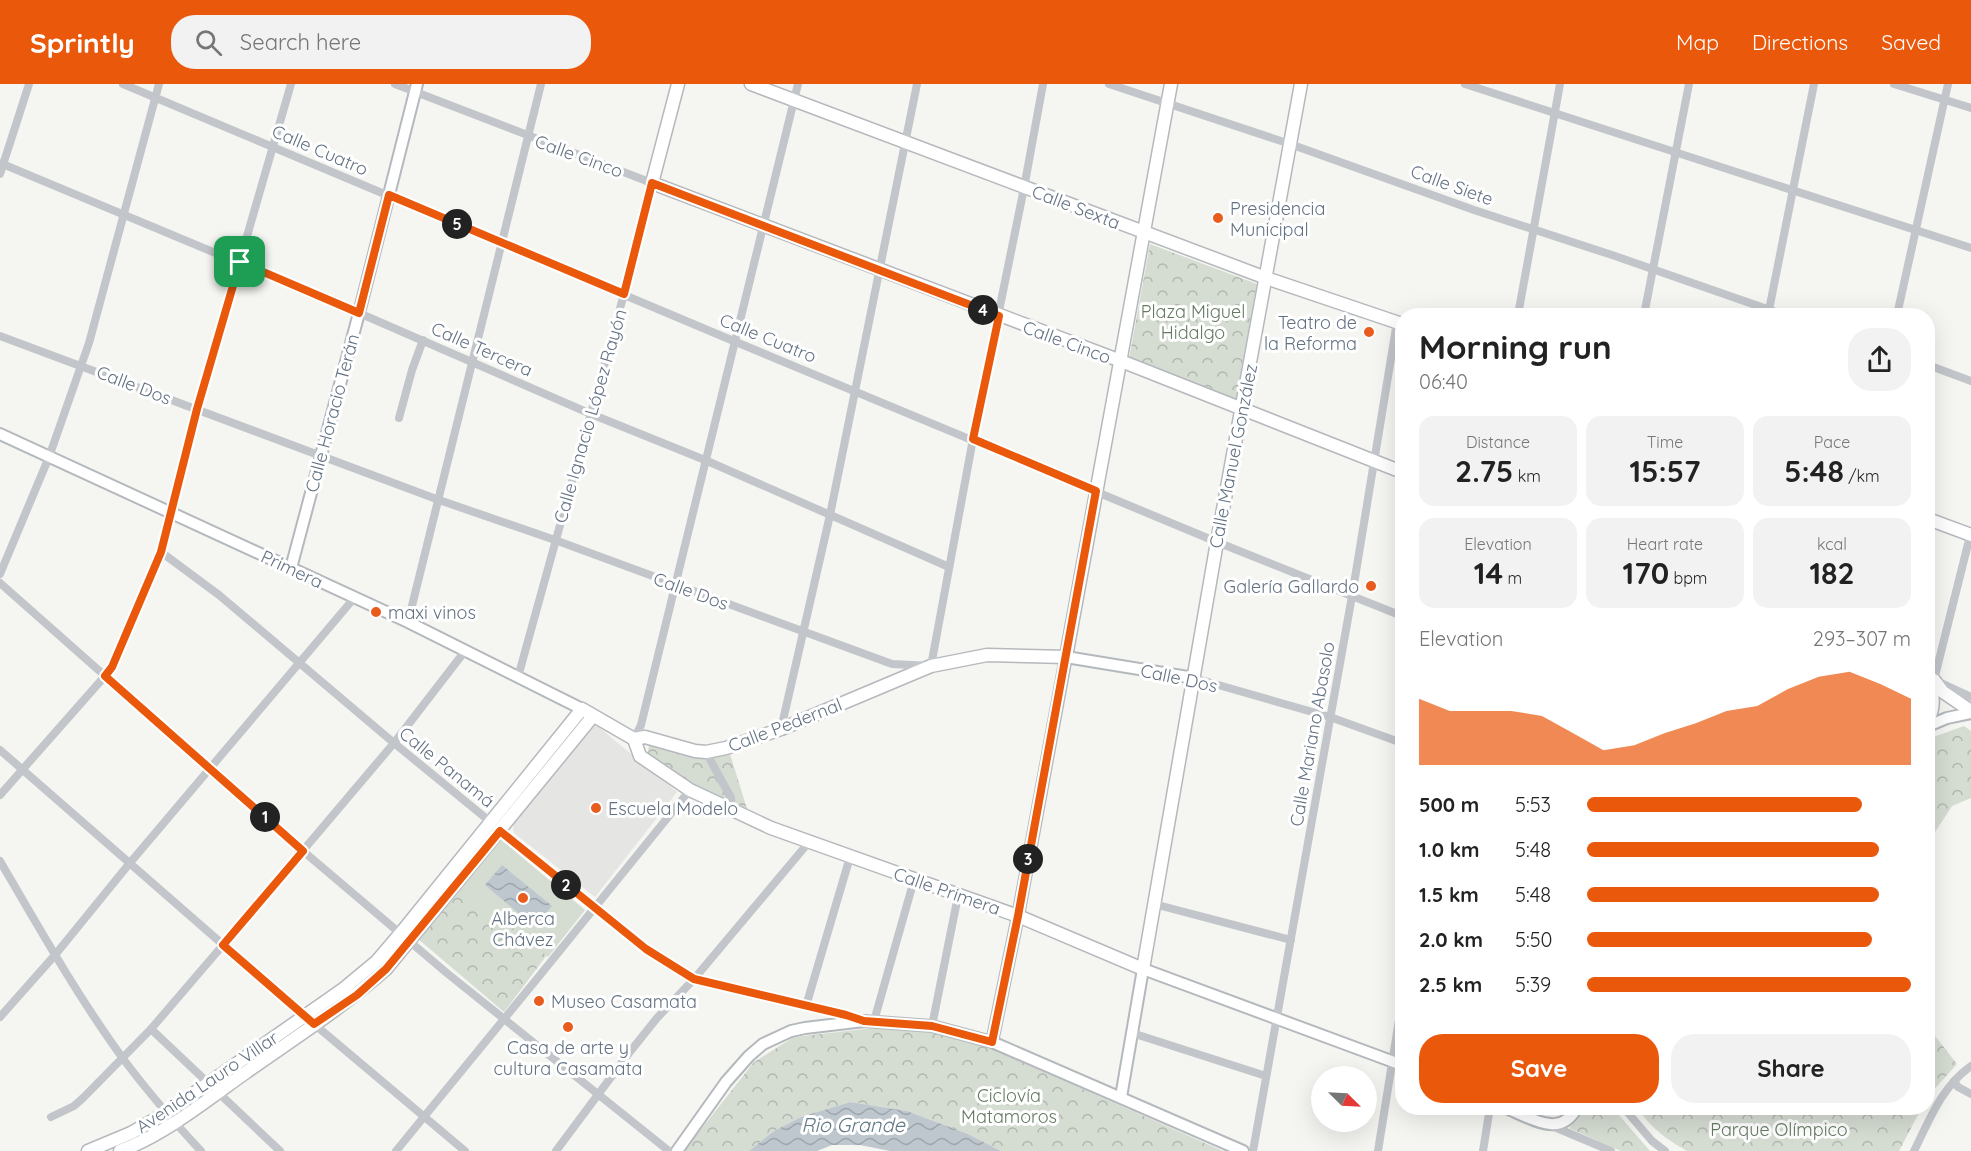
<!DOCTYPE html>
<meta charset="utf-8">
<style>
:root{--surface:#fff;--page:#f2f2f2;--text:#222;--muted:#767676;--accent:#ea580c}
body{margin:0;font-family:Quicksand,sans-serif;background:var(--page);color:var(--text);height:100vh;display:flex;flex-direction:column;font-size:22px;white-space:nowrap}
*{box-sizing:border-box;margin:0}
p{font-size:20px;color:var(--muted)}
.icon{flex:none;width:33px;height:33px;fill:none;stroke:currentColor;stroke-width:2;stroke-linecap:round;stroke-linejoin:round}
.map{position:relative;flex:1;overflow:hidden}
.sheet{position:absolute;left:1395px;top:224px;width:540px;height:807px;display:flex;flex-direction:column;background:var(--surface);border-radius:24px;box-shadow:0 6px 24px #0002}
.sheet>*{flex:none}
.needle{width:39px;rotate:114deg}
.tools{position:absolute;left:1311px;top:982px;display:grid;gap:12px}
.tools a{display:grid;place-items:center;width:66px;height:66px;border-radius:50%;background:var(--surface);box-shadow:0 6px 24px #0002;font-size:30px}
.pin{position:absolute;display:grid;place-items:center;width:51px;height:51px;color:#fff;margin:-26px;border-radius:12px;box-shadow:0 3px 9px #0006}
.km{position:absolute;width:30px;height:30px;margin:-15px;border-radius:50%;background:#222;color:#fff;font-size:16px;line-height:30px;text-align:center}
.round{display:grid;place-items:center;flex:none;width:63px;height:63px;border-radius:24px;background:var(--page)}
.overview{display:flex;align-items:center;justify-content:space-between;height:102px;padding:0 24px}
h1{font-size:33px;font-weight:700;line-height:45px}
.stats{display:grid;grid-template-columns:repeat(3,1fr);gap:9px;height:102px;padding:6px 24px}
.stats div{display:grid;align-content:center;border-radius:15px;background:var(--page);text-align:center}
.stats b{font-size:30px;font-weight:700}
.stats small{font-size:16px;font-weight:400}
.stats p{font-size:16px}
.chart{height:168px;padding:12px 24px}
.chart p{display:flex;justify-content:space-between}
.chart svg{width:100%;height:108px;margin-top:6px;fill:var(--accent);opacity:.7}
.button{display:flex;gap:12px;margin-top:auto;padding:12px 24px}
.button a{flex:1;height:69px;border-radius:24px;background:var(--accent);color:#fff;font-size:24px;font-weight:700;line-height:69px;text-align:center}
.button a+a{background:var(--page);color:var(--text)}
ul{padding:0 24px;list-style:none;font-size:20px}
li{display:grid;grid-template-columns:96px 72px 1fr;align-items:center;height:45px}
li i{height:15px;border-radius:8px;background:var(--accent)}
header{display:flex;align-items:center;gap:36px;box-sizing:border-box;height:84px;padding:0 30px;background:var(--accent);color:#fff}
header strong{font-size:28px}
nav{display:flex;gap:33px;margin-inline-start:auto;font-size:21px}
.search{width:420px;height:54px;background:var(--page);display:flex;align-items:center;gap:15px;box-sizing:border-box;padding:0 21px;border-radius:24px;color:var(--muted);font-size:22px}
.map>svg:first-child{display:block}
</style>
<header>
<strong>Sprintly</strong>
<div class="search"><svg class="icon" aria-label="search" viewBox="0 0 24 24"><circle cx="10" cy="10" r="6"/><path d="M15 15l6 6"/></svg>Search here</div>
<nav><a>Map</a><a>Directions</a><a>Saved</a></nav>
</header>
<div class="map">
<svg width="1971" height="1067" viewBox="0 0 1971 1067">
<defs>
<pattern id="park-crowns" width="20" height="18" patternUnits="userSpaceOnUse" patternTransform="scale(1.5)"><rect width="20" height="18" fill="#d5dcd2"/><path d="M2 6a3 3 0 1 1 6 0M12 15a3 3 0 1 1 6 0" fill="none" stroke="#b0b7b0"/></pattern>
<pattern id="water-waves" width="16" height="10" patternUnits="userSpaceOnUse" patternTransform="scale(1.5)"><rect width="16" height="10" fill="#bdc7cd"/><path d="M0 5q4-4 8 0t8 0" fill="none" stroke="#9da6ac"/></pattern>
</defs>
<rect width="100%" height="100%" fill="#f5f5f1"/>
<polygon fill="#e5e6e4" points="595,640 677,708 595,813 514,749 513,744 514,739"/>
<g fill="url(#park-crowns)">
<polygon points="1150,160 1257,200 1236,315 1129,275"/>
<polygon points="1964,642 1971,647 1971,714 1952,722 1928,759 1928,655"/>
<polygon points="649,660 702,675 730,670 748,728 690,702 648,669"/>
<polygon points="498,758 580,827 504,928 417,854"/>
<polygon points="1928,943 1957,980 1928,1012"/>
<polygon points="874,944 930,948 990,964 1223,1067 1001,1067 968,1050 907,1027 850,1018 801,1033 774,1047 749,1067 684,1067 754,978 794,953"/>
<polygon points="1585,1023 1612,1023 1650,1067 1621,1067 1569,1044 1577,1036"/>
<path d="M 1636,1023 L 1922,1023 L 1899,1067 L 1687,1067 C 1664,1054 1652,1044 1636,1023 Z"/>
</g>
<polygon fill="#d5dcd2" points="499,754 585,826 548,873 460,802"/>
<g fill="url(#water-waves)">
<polygon points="502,781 552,822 535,843 485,801"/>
<polygon points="850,1018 907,1027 968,1050 1001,1067 890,1067 860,1061 832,1061 817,1067 749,1067 774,1047 801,1033"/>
</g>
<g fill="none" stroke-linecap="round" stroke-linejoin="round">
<g stroke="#b4b9be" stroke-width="14">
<g id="secondary">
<polyline points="0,350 408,538 582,625"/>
<polyline points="291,484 359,229 417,0"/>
<polyline points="1928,642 1947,634 1971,629"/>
<polyline points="992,958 1018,832 1066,573 1194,594"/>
<polyline points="1121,1013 1143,885 1402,981"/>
<path d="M 1504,1023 C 1529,1033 1561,1056 1577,1023"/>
<polyline points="677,1067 726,998 749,972 763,960 791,947 805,944 864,937 932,942 992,958 1243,1067"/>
</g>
</g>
<g stroke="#b5b9bd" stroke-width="15">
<g id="primary">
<polyline points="678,0 652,99 1121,277 1402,388"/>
<polyline points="751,0 1266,194 1402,240"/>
<polyline points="1928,435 1971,451"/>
<polyline points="1928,593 1934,596 1943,608 1971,627"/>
<path d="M 1928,599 C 1935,612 1934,624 1928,637"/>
<polyline points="634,655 645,653 695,667 706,668 726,664 781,645 931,582 987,571 1066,573 1171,0"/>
<polyline points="88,1067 131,1049 166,1029 342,906 377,877 401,849 582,625 634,655 640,672 690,706 771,744 1018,832 1143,885 1217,458 1301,0"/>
<path d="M 120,1067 C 164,1051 207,1016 245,989 C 293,955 342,924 386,885 L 593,632"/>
</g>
</g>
<g stroke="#c2c5c9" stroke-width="8">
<polyline points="123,0 736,258 1217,458 1402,532"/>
<polyline points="395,0 652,99 624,210 518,593"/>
<polyline points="1109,0 1290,60 1474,126 1612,171 1784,231"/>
<polyline points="1465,0 1971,164"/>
<polyline points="1894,0 1971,24"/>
<polyline points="0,79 359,229 591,330 705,376 949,483"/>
<polyline points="0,90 29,0"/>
<polyline points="1518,231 1560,0"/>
<polyline points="1644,231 1689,0"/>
<polyline points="1768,231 1814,0"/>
<polyline points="1897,231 1948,0"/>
<polyline points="0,252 439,416 555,456 892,580 931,582 973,355 1024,104 1043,0"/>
<polyline points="1928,281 1971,297"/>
<polyline points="399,334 412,286 423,256"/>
<polyline points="1971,448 1934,596 1971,613"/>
<polyline points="161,468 219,511 394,659 646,865 694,895 862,936"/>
<polyline points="0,490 49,373 89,259 159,0"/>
<polyline points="0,499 303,767 448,890 669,1067"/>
<polyline points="408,538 541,0"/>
<polyline points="1194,594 1330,633 1402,659"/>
<polyline points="781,645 830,431 917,0"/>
<polyline points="634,655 641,641 798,0"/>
<polyline points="0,666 314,940 465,1067"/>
<polyline points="706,668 731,714 732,727"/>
<polyline points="0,711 105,592 112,583 161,468 197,325 291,0"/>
<path d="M 0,777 C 39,844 78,913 124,976 C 148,1008 174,1038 201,1067"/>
<polyline points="1154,820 1291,856"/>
<polyline points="806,922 850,773"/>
<polyline points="0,933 55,871 129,780 355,513"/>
<polyline points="874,937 914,796"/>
<polyline points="932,942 958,812"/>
<polyline points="151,945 280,1067"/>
<polyline points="1132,949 1266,992"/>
<polyline points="1954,997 1958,1003 1971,1010"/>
<polyline points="1623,1023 1652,1057 1665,1067"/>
<polyline points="51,1033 74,1022 83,1014 151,945 223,861 394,659 465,567"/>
<polyline points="1552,1042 1611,1067"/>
<path d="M 396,1067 C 495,947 592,827 690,706"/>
<polyline points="556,1067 629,969 657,934 694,895 809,758"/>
<polyline points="1253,1067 1352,512 1397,238"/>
<polyline points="1378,1067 1402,917"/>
<polyline points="1483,1067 1490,1023"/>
<path d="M 1914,1067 C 1929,1037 1942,1002 1971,982"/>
</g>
<use href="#secondary" stroke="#fff" stroke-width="10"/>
<use href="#primary" stroke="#fff" stroke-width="12"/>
</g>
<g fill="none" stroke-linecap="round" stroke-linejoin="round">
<g stroke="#fff" stroke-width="12">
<polygon id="route" points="652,99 999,232 973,355 1096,407 1018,832 992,958 932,942 864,937 846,931 694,895 646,865 500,747 386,885 357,911 314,940 223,861 303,767 105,592 112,583 161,468 197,325 240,178 359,229 389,111 624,210"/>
</g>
<use href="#route" stroke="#ea580c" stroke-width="8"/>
</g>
<g fill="#e85c1d" stroke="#fff" stroke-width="2">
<circle cx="1218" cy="134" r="6"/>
<circle cx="1369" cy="248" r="6"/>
<circle cx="1371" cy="502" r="6"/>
<circle cx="376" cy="528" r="6"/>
<circle cx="596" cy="724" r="6"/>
<circle cx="523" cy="814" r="6"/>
<circle cx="539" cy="917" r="6"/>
<circle cx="568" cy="943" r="6"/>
</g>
<g text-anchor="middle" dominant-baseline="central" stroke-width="6" stroke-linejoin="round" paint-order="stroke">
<g font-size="18" fill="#637283" stroke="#fff">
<text transform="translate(320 66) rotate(23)">Calle Cuatro</text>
<text transform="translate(579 72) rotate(20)">Calle Cinco</text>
<text transform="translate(1452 101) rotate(20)">Calle Siete</text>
<text transform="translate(1076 123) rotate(21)">Calle Sexta</text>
<text transform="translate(768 254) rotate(22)">Calle Cuatro</text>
<text transform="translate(1067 258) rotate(20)">Calle Cinco</text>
<text transform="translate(482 265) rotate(24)">Calle Tercera</text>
<text transform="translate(134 301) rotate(21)">Calle Dos</text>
<text transform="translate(332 329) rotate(-75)">Calle Horacio Terán</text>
<text transform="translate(590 332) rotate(-74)">Calle Ignacio López Rayón</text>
<text transform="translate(1233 372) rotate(-79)">Calle Manuel González</text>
<text transform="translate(292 485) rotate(25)">Primera</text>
<text transform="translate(691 507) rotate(20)">Calle Dos</text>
<text transform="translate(1179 594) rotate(12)">Calle Dos</text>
<text transform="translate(785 641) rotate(-21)">Calle Pedernal</text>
<text transform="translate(1312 650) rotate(-80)">Calle Mariano Abasolo</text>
<text transform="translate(447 683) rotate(39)">Calle Panamá</text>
<text transform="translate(947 807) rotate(19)">Calle Primera</text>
<text transform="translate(207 998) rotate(-34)">Avenida Lauro Villar</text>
</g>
<g font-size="18" fill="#637283" stroke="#fff" text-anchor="start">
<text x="1230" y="124">Presidencia<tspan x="1230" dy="21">Municipal</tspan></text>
<text x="1357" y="238" text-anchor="end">Teatro de<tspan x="1357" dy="21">la Reforma</tspan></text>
<text x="1359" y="502" text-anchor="end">Galería Gallardo</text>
<text x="388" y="528">maxi vinos</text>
<text x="608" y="724">Escuela Modelo</text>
<text x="523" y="834" text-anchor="middle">Alberca<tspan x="523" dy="21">Chávez</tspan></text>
<text x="551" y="917">Museo Casamata</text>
<text x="568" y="963" text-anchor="middle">Casa de arte y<tspan x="568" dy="21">cultura Casamata</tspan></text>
</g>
<g font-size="18" fill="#657a62" stroke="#fff">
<text x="1193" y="227">Plaza Miguel<tspan x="1193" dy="21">Hidalgo</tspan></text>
<text x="1009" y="1011">Ciclovía<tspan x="1009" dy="21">Matamoros</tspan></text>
<text x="1779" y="1045">Parque Olímpico</text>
</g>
<g font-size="20" font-style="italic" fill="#637a87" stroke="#fff">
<text x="853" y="1040">Rio Grande</text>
</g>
</g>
</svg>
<div class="tools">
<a><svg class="needle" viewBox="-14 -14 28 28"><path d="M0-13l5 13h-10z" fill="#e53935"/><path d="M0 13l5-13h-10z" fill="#767676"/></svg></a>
</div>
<div class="pin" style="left:240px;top:178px;background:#1e9e55"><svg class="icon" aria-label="arrive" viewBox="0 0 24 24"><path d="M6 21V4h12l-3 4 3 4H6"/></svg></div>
<b class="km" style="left:265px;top:733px">1</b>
<b class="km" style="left:566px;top:801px">2</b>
<b class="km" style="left:1028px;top:775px">3</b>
<b class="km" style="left:983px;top:226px">4</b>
<b class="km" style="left:457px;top:140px">5</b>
<section class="sheet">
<div class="overview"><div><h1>Morning run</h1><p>06:40</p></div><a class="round"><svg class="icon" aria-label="share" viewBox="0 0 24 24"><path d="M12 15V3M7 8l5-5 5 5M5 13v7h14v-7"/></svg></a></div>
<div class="stats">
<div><p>Distance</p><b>2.75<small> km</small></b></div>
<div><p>Time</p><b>15:57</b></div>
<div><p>Pace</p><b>5:48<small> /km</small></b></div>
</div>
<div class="stats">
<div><p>Elevation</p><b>14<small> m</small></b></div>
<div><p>Heart rate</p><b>170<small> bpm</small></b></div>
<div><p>kcal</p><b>182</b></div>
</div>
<div class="chart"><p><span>Elevation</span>293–307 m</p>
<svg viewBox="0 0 160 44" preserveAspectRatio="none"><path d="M0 44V17L10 22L20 22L30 22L40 24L50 31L60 38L70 36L80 31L90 27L100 22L110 20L120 13L130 8L140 6L150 11L160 17V44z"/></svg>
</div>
<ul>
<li><b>500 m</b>5:53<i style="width:85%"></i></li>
<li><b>1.0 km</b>5:48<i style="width:90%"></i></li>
<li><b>1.5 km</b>5:48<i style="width:90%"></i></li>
<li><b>2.0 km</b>5:50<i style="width:88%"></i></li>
<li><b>2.5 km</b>5:39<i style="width:100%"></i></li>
</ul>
<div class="button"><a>Save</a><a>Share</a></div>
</section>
</div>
